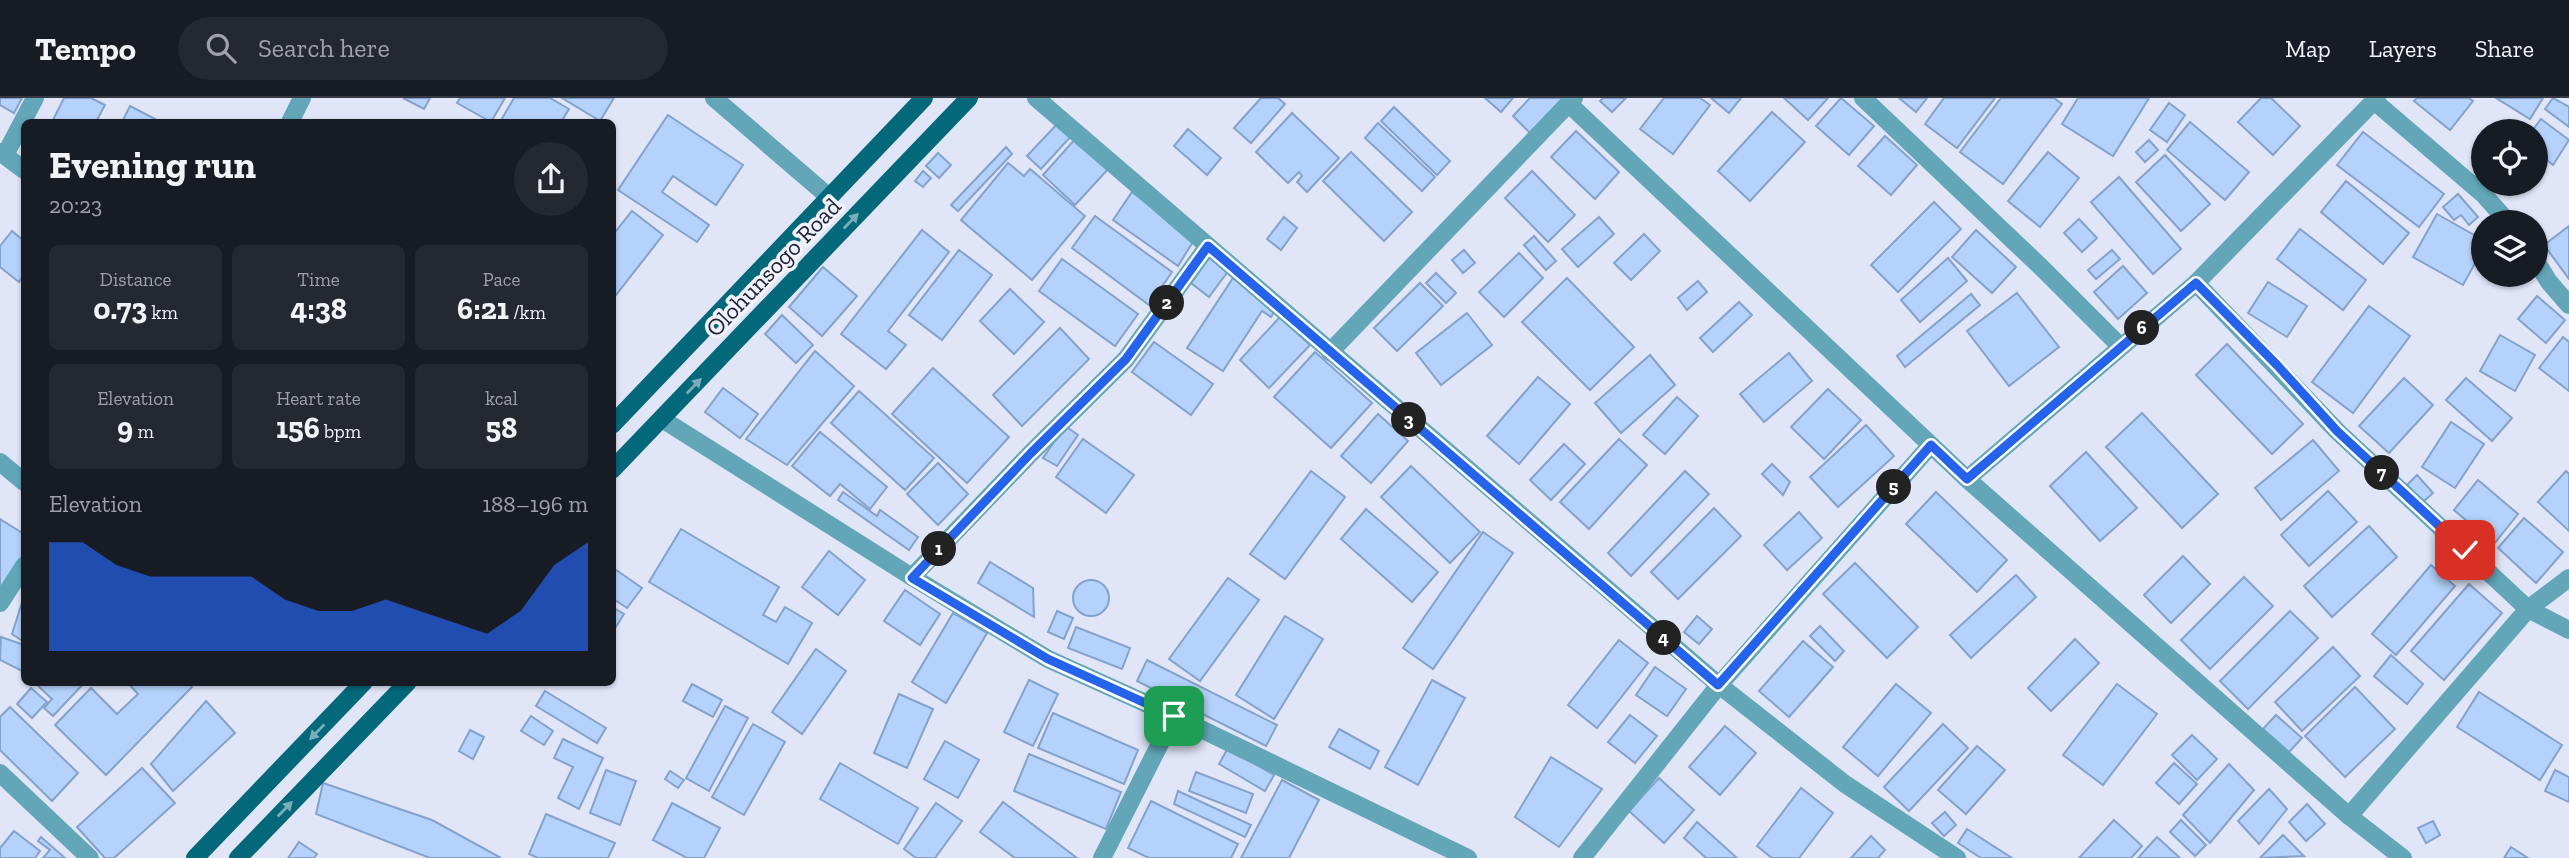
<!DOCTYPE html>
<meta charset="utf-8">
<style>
:root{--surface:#171b24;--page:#242831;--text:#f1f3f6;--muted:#9ea1a6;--line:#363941;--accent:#2563eb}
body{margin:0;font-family:"Zilla Slab",serif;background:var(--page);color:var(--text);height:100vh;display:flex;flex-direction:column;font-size:26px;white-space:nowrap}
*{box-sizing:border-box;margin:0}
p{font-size:23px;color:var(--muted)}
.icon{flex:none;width:38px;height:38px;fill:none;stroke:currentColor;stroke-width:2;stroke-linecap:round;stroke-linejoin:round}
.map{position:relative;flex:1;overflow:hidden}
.details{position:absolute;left:21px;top:21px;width:595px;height:567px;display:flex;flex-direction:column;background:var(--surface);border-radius:10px;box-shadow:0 2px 5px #0004}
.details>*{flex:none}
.buttons{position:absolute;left:2471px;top:21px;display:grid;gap:14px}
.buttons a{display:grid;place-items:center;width:77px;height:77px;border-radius:50%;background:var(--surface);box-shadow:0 2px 5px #0004;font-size:35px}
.pin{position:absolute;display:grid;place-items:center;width:60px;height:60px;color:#fff;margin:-30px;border-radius:14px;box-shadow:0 4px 10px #0006}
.km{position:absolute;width:35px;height:35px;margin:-18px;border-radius:50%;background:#222;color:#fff;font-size:19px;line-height:35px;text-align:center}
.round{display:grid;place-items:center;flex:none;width:74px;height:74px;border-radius:37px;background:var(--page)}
.headline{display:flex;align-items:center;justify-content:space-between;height:119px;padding:0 28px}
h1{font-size:38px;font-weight:700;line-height:52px}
.figures{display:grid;grid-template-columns:repeat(3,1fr);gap:10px;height:119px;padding:7px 28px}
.figures div{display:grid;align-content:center;border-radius:10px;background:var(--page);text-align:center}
.figures b{font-size:30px;font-weight:700}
.figures small{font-size:19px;font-weight:400}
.figures p{font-size:19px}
.chart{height:196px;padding:14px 28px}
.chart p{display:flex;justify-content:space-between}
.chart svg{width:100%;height:126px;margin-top:7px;fill:var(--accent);opacity:.7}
header{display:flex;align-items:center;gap:42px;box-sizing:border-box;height:98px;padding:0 35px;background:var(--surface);border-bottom:2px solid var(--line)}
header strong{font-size:33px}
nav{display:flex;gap:38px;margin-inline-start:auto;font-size:24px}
.search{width:490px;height:63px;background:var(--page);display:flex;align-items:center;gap:18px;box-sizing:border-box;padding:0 24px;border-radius:38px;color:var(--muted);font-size:26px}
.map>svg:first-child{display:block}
</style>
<header>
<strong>Tempo</strong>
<div class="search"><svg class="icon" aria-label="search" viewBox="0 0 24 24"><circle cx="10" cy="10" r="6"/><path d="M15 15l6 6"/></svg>Search here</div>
<nav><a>Map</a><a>Layers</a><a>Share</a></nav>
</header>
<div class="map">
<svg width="2569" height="760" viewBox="0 0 2569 760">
<rect width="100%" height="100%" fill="#e0e5f8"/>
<g fill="#b4d2fb" stroke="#84a2cb" stroke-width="2">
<polygon points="0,0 22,0 14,15 0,7"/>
<polygon points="64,0 91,0 105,7 96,24 52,24"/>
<polygon points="403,0 430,0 424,11"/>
<polygon points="460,0 505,0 491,24 457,5"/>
<polygon points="514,0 550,0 569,11 561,24 500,24"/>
<polygon points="562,0 614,0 600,23"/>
<polygon points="1261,0 1278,0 1285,6 1251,45 1234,30"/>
<polygon points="1485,0 1513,0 1501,14"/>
<polygon points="1530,0 1563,0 1530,35 1513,18"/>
<polygon points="1603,0 1626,0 1612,14 1600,3"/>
<polygon points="1664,0 1700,0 1710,7 1673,56 1640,31"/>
<polygon points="1711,0 1741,0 1729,15"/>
<polygon points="1784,0 1828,0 1808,22"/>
<polygon points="1841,0 1874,28 1849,57 1816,28"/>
<polygon points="1899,0 1927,0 1916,14"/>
<polygon points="1944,0 1995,0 1957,50 1925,26"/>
<polygon points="2001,0 2054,0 2062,6 2003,86 1960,54"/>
<polygon points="2078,0 2149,0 2113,58 2062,26"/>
<polygon points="2261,0 2271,0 2300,28 2273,57 2238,24"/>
<polygon points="2417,0 2469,0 2473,3 2450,32 2414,3"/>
<polygon points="2496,0 2543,0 2530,21"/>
<polygon points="2553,0 2569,9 2569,29 2545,11"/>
<polygon points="2169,5 2185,17 2167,44 2150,32"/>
<polygon points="130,8 159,23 158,24 122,24"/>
<polygon points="1394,9 1450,63 1437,77 1381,23"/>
<polygon points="1772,14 1805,44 1750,103 1718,73"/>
<polygon points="1292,15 1339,60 1307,94 1297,84 1302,78 1299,74 1288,85 1256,54"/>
<polygon points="668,17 743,67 716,107 673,78 662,94 709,127 697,144 618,92"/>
<polygon points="2541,21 2569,42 2553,67 2536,53 2536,33 2532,33"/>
<polygon points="1060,23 1073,36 1041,71 1027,58"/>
<polygon points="2190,24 2249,74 2225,102 2167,52"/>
<polygon points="1378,25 1435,79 1422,93 1365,40"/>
<polygon points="1188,31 1221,60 1207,77 1174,48"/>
<polygon points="1576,33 1619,74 1595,101 1551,59"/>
<polygon points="2363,34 2444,96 2419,129 2337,67"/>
<polygon points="1885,38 1917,67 1891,97 1858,68"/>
<polygon points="1077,39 1110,69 1075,107 1043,77"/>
<polygon points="2149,42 2158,52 2145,64 2136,54"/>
<polygon points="1006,49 1012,56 958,113 951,107"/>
<polygon points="1351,54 1412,114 1384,143 1323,83"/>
<polygon points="2048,54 2079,80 2040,129 2008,103"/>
<polygon points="938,55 951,67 939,80 926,68"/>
<polygon points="2165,57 2210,106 2181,133 2136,84"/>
<polygon points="1008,65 1024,78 1030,71 1085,118 1032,182 961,122"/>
<polygon points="923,73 931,80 923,89 915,83"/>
<polygon points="1532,73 1575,117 1548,144 1505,100"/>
<polygon points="2119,79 2181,151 2153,176 2091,104"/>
<polygon points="2346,83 2409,135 2383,166 2321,114"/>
<polygon points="1132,94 1194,142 1178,168 1113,122"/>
<polygon points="2458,96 2478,119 2469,127 2461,117 2454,122 2443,109"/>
<polygon points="1934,104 1961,131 1898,194 1871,167"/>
<polygon points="632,113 663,137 612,202 612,138"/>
<polygon points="2437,116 2483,142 2483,151 2463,187 2413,159"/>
<polygon points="1095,118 1172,174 1149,207 1072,150"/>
<polygon points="1284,119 1297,130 1281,152 1267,141"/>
<polygon points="1599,119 1614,136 1578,169 1562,151"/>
<polygon points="2079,121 2097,140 2082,154 2064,135"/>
<polygon points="2569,128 2569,181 2544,147"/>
<polygon points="2300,131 2366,182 2343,212 2277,161"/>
<polygon points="922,132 949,154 888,233 906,247 886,271 841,236"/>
<polygon points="1976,132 2016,169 1992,195 1952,159"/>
<polygon points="12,133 24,143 24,176 19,184 0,169 0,148"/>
<polygon points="1644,136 1660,153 1631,182 1614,165"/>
<polygon points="1534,138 1556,163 1546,172 1524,147"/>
<polygon points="959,152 992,177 942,242 909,217"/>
<polygon points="1464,152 1475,165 1463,175 1452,162"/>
<polygon points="2112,152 2120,161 2096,181 2088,172"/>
<polygon points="1519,155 1543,180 1504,219 1479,194"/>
<polygon points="1210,158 1229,172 1209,199 1191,185"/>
<polygon points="1948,160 1967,183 1920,224 1901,202"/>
<polygon points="1062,161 1138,216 1115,248 1039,193"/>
<polygon points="2123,168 2147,195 2118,221 2094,194"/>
<polygon points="823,169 857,198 822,238 789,209"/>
<polygon points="1436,175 1456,195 1446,205 1426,185"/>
<polygon points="1233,180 1277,209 1271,219 1262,213 1223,273 1187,250"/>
<polygon points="1567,180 1634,249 1590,292 1522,224"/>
<polygon points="1698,183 1707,194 1687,212 1678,200"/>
<polygon points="2268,184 2307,208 2287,239 2248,215"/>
<polygon points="1420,185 1443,208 1397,253 1374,230"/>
<polygon points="1010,191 1044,224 1014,256 980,223"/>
<polygon points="2017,195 2059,249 2009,288 1967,233"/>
<polygon points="1971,196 1980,207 1905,269 1897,258"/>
<polygon points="2537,198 2565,222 2546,245 2518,221"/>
<polygon points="1739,204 1752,217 1713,254 1700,240"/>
<polygon points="2369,208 2410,238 2353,315 2312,284"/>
<polygon points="1467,215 1492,247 1441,287 1416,255"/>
<polygon points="782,217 813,247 796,265 765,236"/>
<polygon points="1280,219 1310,247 1269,290 1240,262"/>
<polygon points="1060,230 1089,261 1022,328 993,297"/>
<polygon points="2500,237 2535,257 2515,293 2480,273"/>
<polygon points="2563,239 2569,244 2569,293 2539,270"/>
<polygon points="1154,244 1213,286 1191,317 1132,274"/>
<polygon points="2227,246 2303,326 2272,356 2196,277"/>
<polygon points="815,253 854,288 787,367 746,341"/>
<polygon points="1315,254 1372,305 1331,350 1274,299"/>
<polygon points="1789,255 1812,283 1764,324 1740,296"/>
<polygon points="1650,257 1675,287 1621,335 1595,305"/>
<polygon points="933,270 1009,339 967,385 892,316"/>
<polygon points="1538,279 1570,306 1519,366 1487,338"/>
<polygon points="2404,280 2433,307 2389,355 2359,328"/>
<polygon points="2466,280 2512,320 2492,343 2446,302"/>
<polygon points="723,290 758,316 740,340 705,314"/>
<polygon points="1828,291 1861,322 1824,361 1791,329"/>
<polygon points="859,293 934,360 905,392 831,325"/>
<polygon points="1677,299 1698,318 1665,356 1643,337"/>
<polygon points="2142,315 2218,396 2182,430 2106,349"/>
<polygon points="1378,316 1408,343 1371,385 1341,358"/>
<polygon points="2451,324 2484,346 2455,390 2422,369"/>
<polygon points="1866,327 1894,358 1838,409 1810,379"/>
<polygon points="1065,328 1078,337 1057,368 1043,360"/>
<polygon points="820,334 887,389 870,411 840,386 830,398 792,368"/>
<polygon points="1083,341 1134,377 1106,415 1056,379"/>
<polygon points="1619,341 1647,367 1589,431 1560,404"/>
<polygon points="2313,342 2339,373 2281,422 2255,390"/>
<polygon points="1564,346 1585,366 1551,402 1530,382"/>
<polygon points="2086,354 2137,410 2100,443 2050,388"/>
<polygon points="938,365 968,396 938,427 907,396"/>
<polygon points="1772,366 1790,384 1783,397 1762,376"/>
<polygon points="1411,368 1480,434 1450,465 1381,399"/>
<polygon points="1311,373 1345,399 1285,481 1250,456"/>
<polygon points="1685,373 1709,396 1631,478 1608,455"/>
<polygon points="2566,373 2569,376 2569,433 2538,404"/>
<polygon points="2417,377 2433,395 2423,404 2407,387"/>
<polygon points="2478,382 2518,416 2494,446 2454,412"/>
<polygon points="2328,393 2357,424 2309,468 2281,437"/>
<polygon points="843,394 877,418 880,412 918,439 909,452 838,402"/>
<polygon points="1936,394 2007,462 1977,494 1906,426"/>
<polygon points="1714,410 1741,438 1678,501 1651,474"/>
<polygon points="1366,411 1438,474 1412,504 1341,441"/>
<polygon points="1799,414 1822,440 1787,472 1764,447"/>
<polygon points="2524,420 2563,454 2536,485 2498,450"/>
<polygon points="0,421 24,436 24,455 0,494"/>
<polygon points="2369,428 2397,459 2332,519 2304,488"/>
<polygon points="681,431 779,489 763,517 776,524 785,509 812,525 788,566 649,484"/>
<polygon points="1483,434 1513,455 1433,571 1403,550"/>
<polygon points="829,453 865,482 838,517 802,489"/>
<polygon points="2183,458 2210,486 2171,525 2144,497"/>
<polygon points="990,464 1033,490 1034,519 978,485"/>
<polygon points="1855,465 1918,529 1887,560 1823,496"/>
<polygon points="2431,467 2455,488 2396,557 2372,536"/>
<polygon points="612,469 642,490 627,510 612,500"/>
<polygon points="2016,477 2036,499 1971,560 1950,537"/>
<polygon points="2244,479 2273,508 2210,571 2181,542"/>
<polygon points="1228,480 1259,502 1200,583 1169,561"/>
<circle cx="1091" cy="500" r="18"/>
<polygon points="2469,486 2502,515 2444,582 2411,553"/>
<polygon points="905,492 940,516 920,547 884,523"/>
<polygon points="24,498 24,544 12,536"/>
<polygon points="612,509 624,516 612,535"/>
<polygon points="1057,513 1073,520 1064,541 1048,534"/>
<polygon points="2290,513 2318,540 2248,611 2220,583"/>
<polygon points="953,515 987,535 946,605 912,584"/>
<polygon points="1285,518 1323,541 1274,621 1236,597"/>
<polygon points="1697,518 1712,531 1699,546 1684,534"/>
<polygon points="1820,528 1844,553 1835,563 1810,538"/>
<polygon points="1076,529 1130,550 1122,571 1068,550"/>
<polygon points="1,539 24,547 24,574 0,562"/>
<polygon points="2075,541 2099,565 2051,613 2028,590"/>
<polygon points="1619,542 1648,565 1597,630 1568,607"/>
<polygon points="1803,543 1833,569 1789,619 1759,593"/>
<polygon points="2333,549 2360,578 2302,633 2275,604"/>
<polygon points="816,551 846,573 802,636 772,614"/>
<polygon points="2391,557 2423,586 2407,606 2374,578"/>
<polygon points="1147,562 1277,627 1266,648 1137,583"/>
<polygon points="1655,569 1686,591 1667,618 1636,597"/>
<polygon points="1029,582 1058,596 1033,648 1004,634"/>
<polygon points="1432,582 1465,600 1418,687 1385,669"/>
<polygon points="85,584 53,618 44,610 52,601 35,585"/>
<polygon points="127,584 187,584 192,589 106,677 55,627 91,590 117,616 138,596"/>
<polygon points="692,586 722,602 713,619 683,603"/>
<polygon points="1896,586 1931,615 1878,678 1843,649"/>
<polygon points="2117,586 2157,616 2103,687 2063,657"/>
<polygon points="2355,589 2395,631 2345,679 2305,638"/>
<polygon points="31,590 47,604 32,620 17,606"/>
<polygon points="545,593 606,630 597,645 536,608"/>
<polygon points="2479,594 2562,647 2540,682 2457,629"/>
<polygon points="899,596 933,611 907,670 874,655"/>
<polygon points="206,603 235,635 173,693 151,666"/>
<polygon points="725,608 748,620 709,693 686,680"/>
<polygon points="10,609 78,675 52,703 0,652 0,619"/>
<polygon points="1053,615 1138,652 1124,686 1038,650"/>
<polygon points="1630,617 1657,638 1635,665 1608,644"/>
<polygon points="2276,617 2302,640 2289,654 2263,631"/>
<polygon points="531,618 553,633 544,647 521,633"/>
<polygon points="753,626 785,644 744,717 712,699"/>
<polygon points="1943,626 1968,650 1909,713 1884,689"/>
<polygon points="1725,628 1756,655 1720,697 1689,669"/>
<polygon points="1339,631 1379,653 1370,671 1329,649"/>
<polygon points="470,632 484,639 473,661 459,653"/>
<polygon points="2192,637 2217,661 2197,682 2172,657"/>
<polygon points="563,641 603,660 579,711 558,700 573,669 554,660"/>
<polygon points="945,643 979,662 958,700 924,681"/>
<polygon points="1977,648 2005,672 1966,716 1938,692"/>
<polygon points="1228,650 1274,677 1265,693 1219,666"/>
<polygon points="1029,656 1121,694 1106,731 1014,693"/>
<polygon points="1551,659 1602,691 1559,749 1515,719"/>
<polygon points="840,665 918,710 898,746 820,701"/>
<polygon points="2174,665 2197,686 2179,706 2156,685"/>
<polygon points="2229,666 2254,692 2210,745 2183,717"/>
<polygon points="142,670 175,705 114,760 105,760 77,729"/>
<polygon points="606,672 636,683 620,727 590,715"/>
<polygon points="2555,672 2569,679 2569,704 2545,693"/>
<polygon points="670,673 684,682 678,690 665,681"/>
<polygon points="1196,674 1253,696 1246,715 1189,693"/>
<polygon points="1659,680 1694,712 1664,745 1629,713"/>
<polygon points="1282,682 1319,702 1289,760 1241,760"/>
<polygon points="323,685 432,722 501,760 430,760 316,716"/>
<polygon points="1801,690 1833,715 1799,760 1772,760 1757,748"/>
<polygon points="2269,691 2287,711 2259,746 2238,723"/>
<polygon points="1178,693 1251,727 1245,739 1174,706"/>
<polygon points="1151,703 1238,746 1231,760 1149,760 1128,750"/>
<polygon points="1003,704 1077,760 1015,760 980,734"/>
<polygon points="672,705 720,730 704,760 687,760 653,742"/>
<polygon points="936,705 962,723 935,760 916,760 904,751"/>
<polygon points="2307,706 2325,726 2306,743 2289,724"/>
<polygon points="1945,714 1956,727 1944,738 1932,725"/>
<polygon points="546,716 615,745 608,760 538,760 529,756"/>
<polygon points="2114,722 2142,748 2131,760 2079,760"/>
<polygon points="2181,722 2206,747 2195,758 2170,734"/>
<polygon points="2433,723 2440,737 2426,745 2418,730"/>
<polygon points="1697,724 1737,760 1706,760 1684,740"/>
<polygon points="1967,731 2012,760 1981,760 1958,745"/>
<polygon points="14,733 40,753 35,760 0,760 0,750"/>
<polygon points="2283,737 2304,758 2260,760"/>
<polygon points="1871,738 1885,752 1878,760 1851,760"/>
<polygon points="41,739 65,760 43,760 50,752 38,743"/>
<polygon points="2157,739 2180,760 2138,760"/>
<polygon points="299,744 317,756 314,760 288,760"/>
<polygon points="2511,749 2528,760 2504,760"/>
</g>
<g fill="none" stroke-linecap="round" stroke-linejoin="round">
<g stroke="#62a6b8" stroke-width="18">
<polyline points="714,0 828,98"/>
<polyline points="1036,0 1719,587 1845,686 1957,760"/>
<polyline points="1863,0 2042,170 2120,248"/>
<polyline points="2374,3 2484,97 2508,124"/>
<polyline points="1569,6 1967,381 2349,718 2403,760"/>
<polyline points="290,24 302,0"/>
<polyline points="0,54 24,72"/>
<polyline points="5,57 35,0"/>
<polyline points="2536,163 2549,184 2569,207"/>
<polyline points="2196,185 2337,333 2528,511 2569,532"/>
<polyline points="1330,254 1574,0"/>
<polyline points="662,321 912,479 1048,561 1174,618 1468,760"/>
<polyline points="0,364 24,384"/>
<polyline points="1967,381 2196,185 2377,0"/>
<polyline points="912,479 1031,355 1126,261 1208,148"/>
<polyline points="0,505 24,468"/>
<polyline points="0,675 90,760"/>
<polyline points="2349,718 2528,511 2569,480"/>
<polyline points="1102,760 1174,618"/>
<polyline points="1582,760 1719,587 1931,347"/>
</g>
<g stroke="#04687b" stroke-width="18">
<polyline points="612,327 924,0"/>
<polyline points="612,372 969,0"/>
<polyline points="195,760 364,584"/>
<polyline points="238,760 408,584"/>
</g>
</g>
<defs><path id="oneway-solid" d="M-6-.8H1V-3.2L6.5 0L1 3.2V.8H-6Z" transform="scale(1.75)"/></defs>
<g fill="#7aadbc">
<use href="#oneway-solid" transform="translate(851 123) rotate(-46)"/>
<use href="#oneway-solid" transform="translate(694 288) rotate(-46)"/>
<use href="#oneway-solid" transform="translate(317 634) rotate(134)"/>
<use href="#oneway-solid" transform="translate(285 711) rotate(-46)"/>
</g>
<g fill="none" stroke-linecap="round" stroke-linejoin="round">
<g stroke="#fff" stroke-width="14">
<polyline id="route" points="1174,618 1048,561 912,480 1031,355 1126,261 1208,148 1718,587 1931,347 1967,381 2196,185 2277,267 2337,333 2465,452"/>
</g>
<use href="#route" stroke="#2563eb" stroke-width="9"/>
</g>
<g text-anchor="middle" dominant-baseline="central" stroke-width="7" stroke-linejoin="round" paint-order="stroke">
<g font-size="24" fill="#202335" stroke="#f0f2fc">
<text transform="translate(773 169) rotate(-46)">Olohunsogo Road</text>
</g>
</g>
</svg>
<div class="buttons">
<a><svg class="icon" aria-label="locate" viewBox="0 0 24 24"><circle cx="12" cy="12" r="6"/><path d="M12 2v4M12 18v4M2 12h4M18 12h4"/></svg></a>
<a><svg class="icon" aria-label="layers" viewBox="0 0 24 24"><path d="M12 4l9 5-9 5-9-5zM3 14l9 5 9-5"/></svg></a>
</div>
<div class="pin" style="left:1174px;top:618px;background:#1e9e55"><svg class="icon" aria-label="arrive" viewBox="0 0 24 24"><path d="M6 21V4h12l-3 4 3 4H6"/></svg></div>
<div class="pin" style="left:2465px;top:452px;background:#d93025"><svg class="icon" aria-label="check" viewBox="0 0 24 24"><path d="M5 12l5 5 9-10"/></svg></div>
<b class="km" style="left:939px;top:451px">1</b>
<b class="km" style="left:1167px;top:205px">2</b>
<b class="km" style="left:1409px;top:322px">3</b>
<b class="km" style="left:1664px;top:540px">4</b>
<b class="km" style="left:1894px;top:389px">5</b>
<b class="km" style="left:2142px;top:230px">6</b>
<b class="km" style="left:2382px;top:375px">7</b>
<section class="details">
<div class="headline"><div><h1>Evening run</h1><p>20:23</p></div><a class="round"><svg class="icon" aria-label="share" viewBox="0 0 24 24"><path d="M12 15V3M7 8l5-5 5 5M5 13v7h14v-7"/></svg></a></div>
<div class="figures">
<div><p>Distance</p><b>0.73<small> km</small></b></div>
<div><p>Time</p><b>4:38</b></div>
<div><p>Pace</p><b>6:21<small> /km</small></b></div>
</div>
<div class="figures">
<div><p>Elevation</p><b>9<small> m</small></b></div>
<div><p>Heart rate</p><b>156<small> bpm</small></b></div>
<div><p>kcal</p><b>58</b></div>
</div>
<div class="chart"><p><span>Elevation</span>188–196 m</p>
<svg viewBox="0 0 160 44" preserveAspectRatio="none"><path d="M0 44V6L10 6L20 14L30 18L40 18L50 18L60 18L70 26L80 30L90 30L100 26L110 30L120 34L130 38L140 30L150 14L160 6V44z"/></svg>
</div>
</section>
</div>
